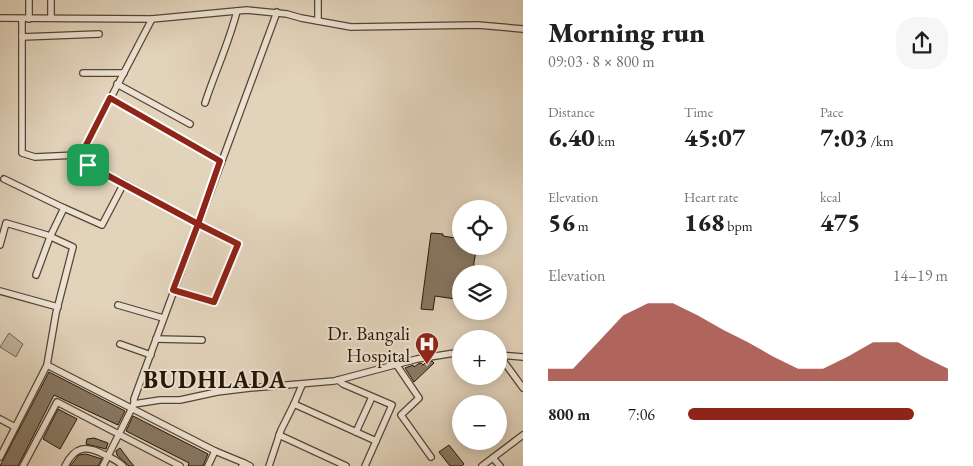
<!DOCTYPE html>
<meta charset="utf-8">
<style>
:root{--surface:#fff;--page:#f6f6f6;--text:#202124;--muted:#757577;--accent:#8f2418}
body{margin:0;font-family:"EB Garamond",serif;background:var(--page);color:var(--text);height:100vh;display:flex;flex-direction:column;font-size:19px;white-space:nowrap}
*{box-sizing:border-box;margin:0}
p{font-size:16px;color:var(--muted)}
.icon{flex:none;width:28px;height:28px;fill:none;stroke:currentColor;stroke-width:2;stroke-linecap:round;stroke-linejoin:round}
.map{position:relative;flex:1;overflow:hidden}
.drawer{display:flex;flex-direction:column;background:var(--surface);width:450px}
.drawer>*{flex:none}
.fabs{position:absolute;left:452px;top:200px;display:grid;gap:10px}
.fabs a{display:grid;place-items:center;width:55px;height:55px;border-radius:50%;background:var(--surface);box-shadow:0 2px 12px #0003;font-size:25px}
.pin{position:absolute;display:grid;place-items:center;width:42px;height:42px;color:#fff;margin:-21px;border-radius:10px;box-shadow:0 2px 8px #0006}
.round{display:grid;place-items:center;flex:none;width:52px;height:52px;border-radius:20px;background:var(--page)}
.head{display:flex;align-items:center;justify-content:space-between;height:85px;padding:0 25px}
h1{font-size:28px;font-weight:800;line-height:38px}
.metrics{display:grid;grid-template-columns:repeat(3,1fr);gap:8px;height:85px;padding:5px 25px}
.metrics div{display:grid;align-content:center}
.metrics b{font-size:25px;font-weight:800}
.metrics small{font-size:14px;font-weight:400}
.metrics p{font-size:14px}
.chart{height:140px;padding:10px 25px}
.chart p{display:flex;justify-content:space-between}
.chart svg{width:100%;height:90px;margin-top:5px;fill:var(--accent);opacity:.7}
ul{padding:0 25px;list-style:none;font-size:16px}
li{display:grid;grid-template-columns:80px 60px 1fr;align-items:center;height:38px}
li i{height:12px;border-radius:6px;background:var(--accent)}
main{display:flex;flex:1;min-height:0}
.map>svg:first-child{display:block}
</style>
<main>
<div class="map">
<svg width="523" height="466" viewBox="0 0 523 466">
<rect width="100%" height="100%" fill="#e2d3bb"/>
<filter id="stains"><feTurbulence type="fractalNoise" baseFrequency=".004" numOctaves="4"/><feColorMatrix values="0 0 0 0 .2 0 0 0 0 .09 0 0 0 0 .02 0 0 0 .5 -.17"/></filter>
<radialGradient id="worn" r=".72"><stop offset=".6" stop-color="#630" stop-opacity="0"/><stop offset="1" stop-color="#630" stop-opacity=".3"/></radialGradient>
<polygon fill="#c2b39c" stroke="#746450" points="9,333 23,344 16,357 0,347"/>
<g fill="#887864" stroke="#271505">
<polygon points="431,233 443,234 443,236 461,239 460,246 477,246 474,262 474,274 461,274 461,298 455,297 455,299 435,296 433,310 421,309"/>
<polygon points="432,361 434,363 414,382 405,368 413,365 414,367 418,364 421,363 423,365 426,362"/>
<polygon points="49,372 125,411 118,425 54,395 18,466 0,466"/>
<polygon points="58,409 77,419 60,449 43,439"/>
<polygon points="133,416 208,454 203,466 188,466 189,463 126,431"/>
<polygon points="94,438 108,443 106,449 86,444 87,439"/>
<polygon points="449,445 464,464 462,466 450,466 439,452"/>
<polygon points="120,448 129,460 134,466 129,466 117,455 116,451"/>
<polygon points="86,454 102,459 98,466 70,466 79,455"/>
</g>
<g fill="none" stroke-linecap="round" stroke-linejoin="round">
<g stroke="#564432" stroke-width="8">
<g id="minor">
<polyline points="318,0 318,21"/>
<polyline points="0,18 152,19 247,10 287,14 301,18 351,27 478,25 523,29"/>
<polyline points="51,18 51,0"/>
<polyline points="22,19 22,153 35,157 77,155 83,151 152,19"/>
<polyline points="29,19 29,0"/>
<polyline points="22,37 99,34"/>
<polyline points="83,73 124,73"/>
<polyline points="117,84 190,124"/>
<polyline points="110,98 220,161"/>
<path d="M 205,103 C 215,72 229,43 237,11"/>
<polyline points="77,155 88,165 124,183"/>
<polyline points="4,179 64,208 50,237 36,275"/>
<polyline points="64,208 102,225 124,183 198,224 238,244 214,302 173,290"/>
<polyline points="0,245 6,223 47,235 73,247 56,313 47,365"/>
<polyline points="0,291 58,307"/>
<polyline points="118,305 163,318"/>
<polyline points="156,339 202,340"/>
<polyline points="120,344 151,355"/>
<polyline points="499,355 523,388"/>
<polyline points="499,355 523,357"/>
<polyline points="396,364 419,398 401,415 431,457"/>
<polyline points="338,380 343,384 392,405 365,466"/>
<polyline points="134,404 134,399 277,12"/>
<polyline points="294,404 302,385"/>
<polyline points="0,419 15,427"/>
<polyline points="356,432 372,397"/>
<polyline points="279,435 346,466"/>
<polyline points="215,451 244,463"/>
<polyline points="0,457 47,365 215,451 208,466"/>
<polyline points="493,458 500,466"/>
<polyline points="23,466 57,402 180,466"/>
<path d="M 65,466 C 75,446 86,445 105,455 C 112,458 118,461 123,466"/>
<polyline points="103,466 134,404 160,400 180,400 217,392 250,388 334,381 417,359 461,352"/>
<polyline points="242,466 244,463 250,466"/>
<polyline points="269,466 281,430 294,404 376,441"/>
<polyline points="482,466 523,435"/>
</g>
</g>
<use href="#minor" stroke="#ece2d3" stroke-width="5.5"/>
</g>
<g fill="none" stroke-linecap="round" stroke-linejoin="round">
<g stroke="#fff" stroke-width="10">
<polyline id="route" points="88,165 198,224 173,290 214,302 238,244 198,224 220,161 110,98 83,151 77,155 88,165"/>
</g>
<use href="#route" stroke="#8f2418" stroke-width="6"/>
</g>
<defs>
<g id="hospital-pin" transform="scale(1.25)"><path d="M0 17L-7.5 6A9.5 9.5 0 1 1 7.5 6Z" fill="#8f2418" stroke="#ece2d3"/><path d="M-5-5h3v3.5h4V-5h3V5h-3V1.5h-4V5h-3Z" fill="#fff"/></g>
</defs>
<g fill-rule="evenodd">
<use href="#hospital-pin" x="427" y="344"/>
</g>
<g text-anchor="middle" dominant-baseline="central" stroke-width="4" stroke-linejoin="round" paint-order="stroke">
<g font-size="19" fill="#271505" stroke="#ece2d3" text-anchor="end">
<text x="410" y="333">Dr. Bangali<tspan x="410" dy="22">Hospital</tspan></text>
</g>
<g font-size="24" font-weight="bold" letter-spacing="1" fill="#271505" stroke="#ece2d3">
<text x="215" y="379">BUDHLADA</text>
</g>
</g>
<rect width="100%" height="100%" filter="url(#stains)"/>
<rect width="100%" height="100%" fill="url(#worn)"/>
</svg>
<div class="fabs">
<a><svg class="icon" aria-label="locate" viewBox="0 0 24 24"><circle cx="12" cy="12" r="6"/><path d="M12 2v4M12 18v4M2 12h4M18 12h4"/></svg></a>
<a><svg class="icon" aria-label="layers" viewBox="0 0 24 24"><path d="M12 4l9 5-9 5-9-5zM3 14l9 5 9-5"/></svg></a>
<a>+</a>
<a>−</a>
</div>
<div class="pin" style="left:88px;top:165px;background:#1e9e55"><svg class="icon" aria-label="arrive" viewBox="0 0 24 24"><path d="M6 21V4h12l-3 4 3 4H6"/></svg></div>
</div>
<section class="drawer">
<div class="head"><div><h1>Morning run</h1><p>09:03 · 8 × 800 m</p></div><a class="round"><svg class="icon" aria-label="share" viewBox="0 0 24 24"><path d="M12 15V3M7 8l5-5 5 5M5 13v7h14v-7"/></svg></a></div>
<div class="metrics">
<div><p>Distance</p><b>6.40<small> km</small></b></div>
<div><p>Time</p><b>45:07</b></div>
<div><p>Pace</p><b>7:03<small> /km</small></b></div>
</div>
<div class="metrics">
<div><p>Elevation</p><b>56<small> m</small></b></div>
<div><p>Heart rate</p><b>168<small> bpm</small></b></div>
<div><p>kcal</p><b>475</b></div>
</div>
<div class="chart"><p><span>Elevation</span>14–19 m</p>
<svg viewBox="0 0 160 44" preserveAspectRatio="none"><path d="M0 44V38L10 38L20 25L30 12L40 6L50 6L60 12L70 19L80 25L90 32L100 38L110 38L120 32L130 25L140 25L150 32L160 38V44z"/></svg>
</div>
<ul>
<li><b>800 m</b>7:06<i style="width:87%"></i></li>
</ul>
</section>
</main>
